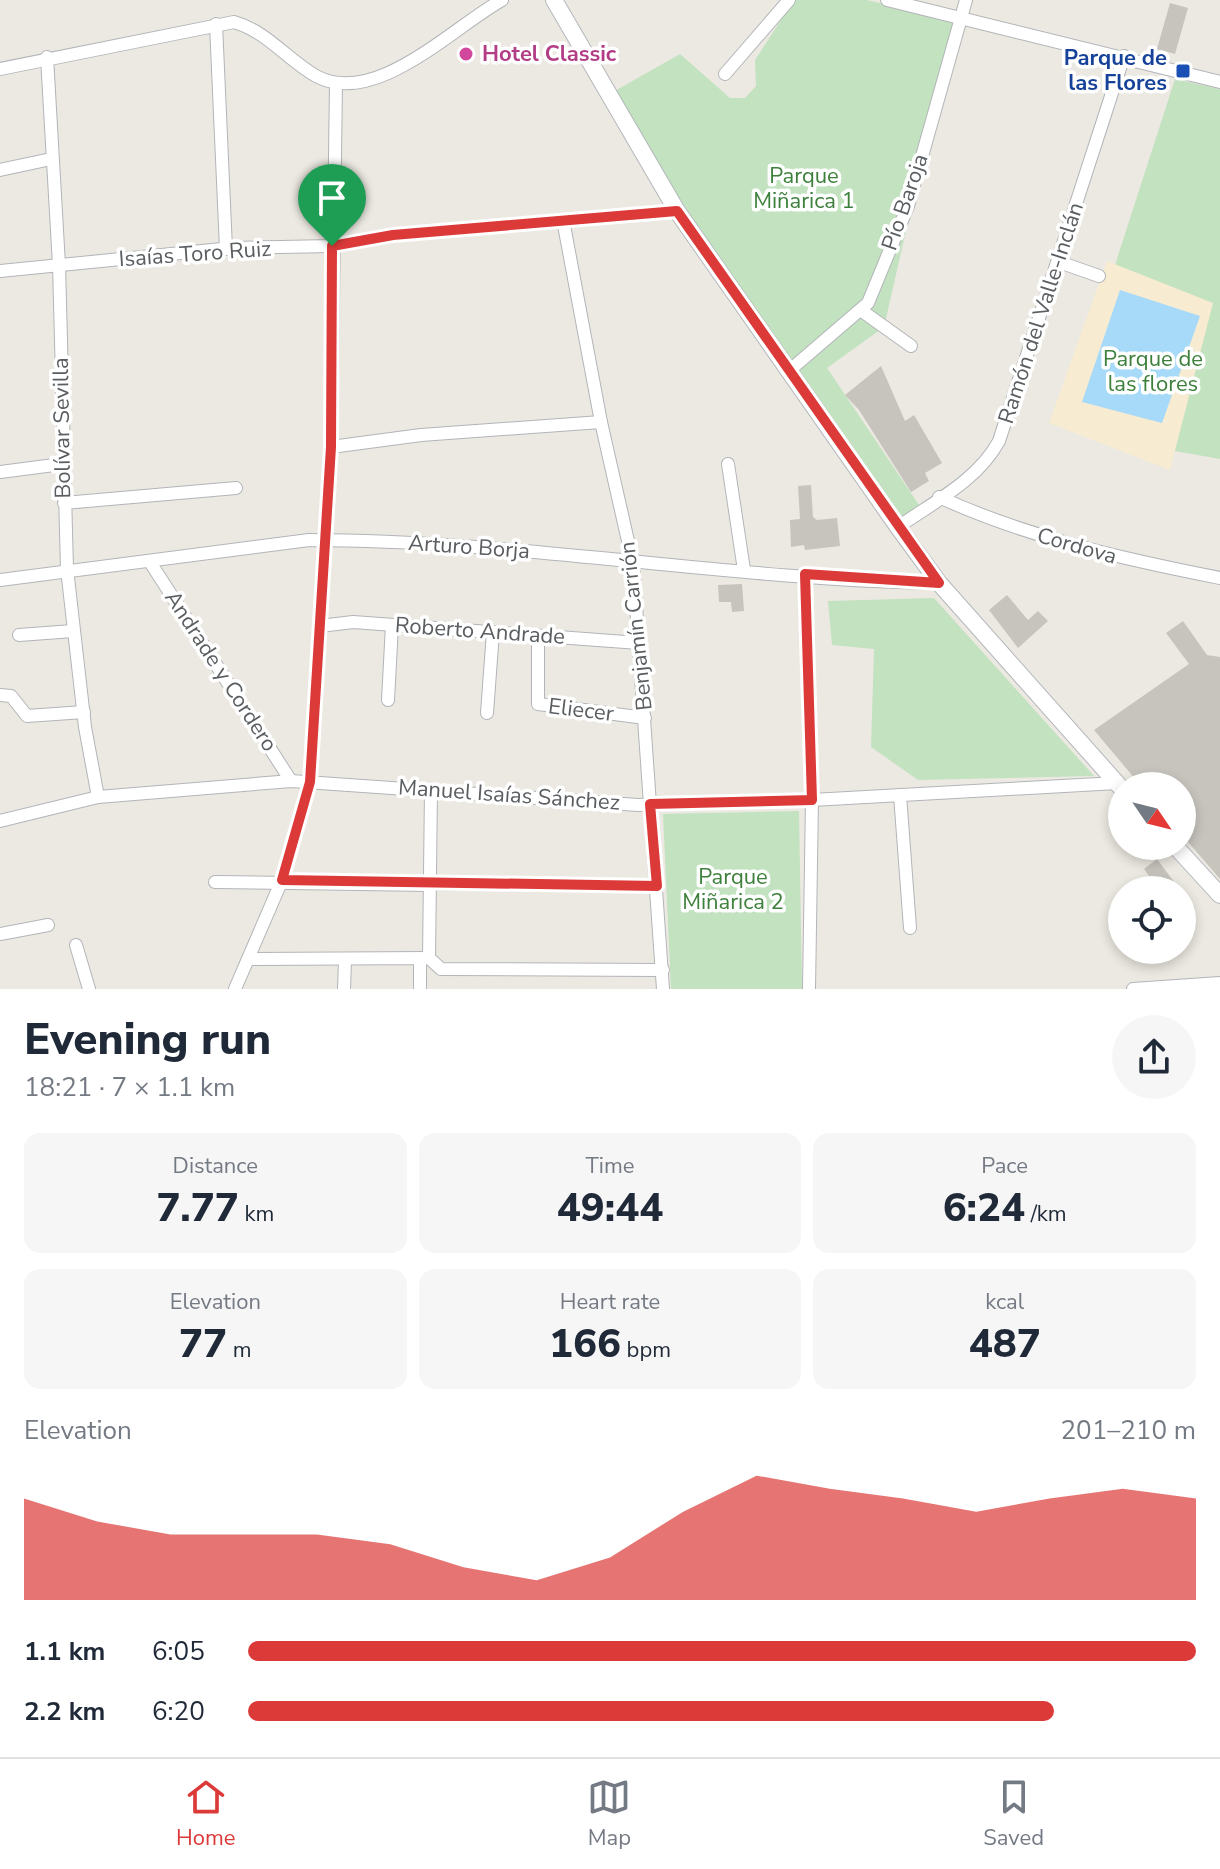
<!DOCTYPE html>
<meta charset="utf-8">
<style>
:root{--surface:#fff;--page:#f6f6f7;--text:#1f2937;--muted:#747a83;--line:#e0e1e3;--accent:#db3a39}
body{margin:0;font-family:"Nunito Sans",sans-serif;background:var(--page);color:var(--text);height:100vh;display:flex;flex-direction:column;font-size:30px;white-space:nowrap}
*{box-sizing:border-box;margin:0}
p{font-size:26px;color:var(--muted)}
.icon{flex:none;width:44px;height:44px;fill:none;stroke:currentColor;stroke-width:2;stroke-linecap:round;stroke-linejoin:round}
.map{position:relative;height:989px;overflow:hidden}
.drawer{display:flex;flex-direction:column;background:var(--surface);flex:1}
.drawer>*{flex:none}
.needle{width:52px;rotate:125deg}
.controls{position:absolute;left:1108px;top:772px;display:grid;gap:16px}
.controls a{display:grid;place-items:center;width:88px;height:88px;border-radius:50%;background:var(--surface);box-shadow:0 4px 12px #0003;font-size:40px}
.pin{position:absolute;display:grid;place-items:center;width:68px;height:68px;color:#fff;margin:-82px -34px;border-radius:50% 50% 50% 0;rotate:-45deg;box-shadow:0 0 8px #0007}
.pin .icon{rotate:45deg}
.round{display:grid;place-items:center;flex:none;width:84px;height:84px;border-radius:42px;background:var(--page)}
.summary{display:flex;align-items:center;justify-content:space-between;height:136px;padding:0 24px}
h1{font-size:44px;font-weight:800;line-height:60px}
.figures{display:grid;grid-template-columns:repeat(3,1fr);gap:12px;height:136px;padding:8px 24px}
.figures div{display:grid;align-content:center;border-radius:16px;background:var(--page);text-align:center}
.figures b{font-size:40px;font-weight:800}
.figures small{font-size:22px;font-weight:400}
.figures p{font-size:22px}
.chart{height:224px;padding:16px 24px}
.chart p{display:flex;justify-content:space-between}
.chart svg{width:100%;height:144px;margin-top:8px;fill:var(--accent);opacity:.7}
ul{padding:0 24px;list-style:none;font-size:26px}
li{display:grid;grid-template-columns:128px 96px 1fr;align-items:center;height:60px}
li i{height:20px;border-radius:10px;background:var(--accent)}
.menu{display:flex;justify-content:space-around;align-items:center;height:112px;border-top:2px solid var(--line);background:var(--surface);font-size:22px;color:var(--muted)}
.menu a{display:grid;justify-items:center;gap:4px}
.menu .selected{color:var(--accent)}
.map>svg:first-child{display:block}
</style>
<div class="map">
<svg width="1220" height="989" viewBox="0 0 1220 989">
<rect width="100%" height="100%" fill="#ece9e2"/>
<g fill="#c2e2c0">
<polygon points="794,0 867,0 954,21 884,327 827,368 919,505 899,520 749,308 613,92 680,54 730,98 745,98 756,86 755,60"/>
<polygon points="1175,79 1220,89 1220,459 1175,451 1065,420"/>
<polygon points="934,598 1094,776 918,780 871,747 874,649 832,645 828,601"/>
<polygon points="799,811 802,989 671,989 663,814"/>
</g>
<polygon fill="#f7ebd2" points="1107,261 1213,303 1170,470 1049,423"/>
<polygon fill="#a6daf8" points="1120,290 1200,316 1162,423 1082,402"/>
<g fill="#c7c4be">
<polygon points="1170,3 1188,8 1175,54 1157,49"/>
<polygon points="881,366 905,421 914,415 942,463 925,473 929,481 911,492 859,410 845,395"/>
<polygon points="811,485 813,517 817,520 837,518 840,546 805,550 804,545 791,547 790,520 800,519 798,486"/>
<polygon points="742,584 744,611 732,612 731,602 719,602 718,585"/>
<polygon points="1007,595 1028,620 1038,611 1048,621 1018,648 989,610"/>
<polygon points="1183,621 1207,655 1220,657 1220,879 1182,835 1182,786 1141,786 1094,730 1189,664 1166,633"/>
<polygon points="1157,859 1180,890 1159,890 1144,869"/>
</g>
<g fill="none" stroke-linecap="round" stroke-linejoin="round">
<g stroke="#b2b5b8" stroke-width="11">
<polyline id="pedestrian" points="430,885 657,886"/>
</g>
<g stroke="#b2b5b8" stroke-width="14">
<g id="minor">
<polyline points="887,0 1220,82"/>
<polyline points="216,24 226,249"/>
<polyline points="47,57 59,265 67,569 85,727 98,797"/>
<path d="M 0,69 L 234,22 C 268,32 286,59 316,76 C 375,108 453,27 502,0"/>
<polyline points="725,74 789,0"/>
<polyline points="0,170 51,159"/>
<polyline points="563,220 601,422 633,563 663,989"/>
<polyline points="1059,262 1099,276"/>
<polyline points="0,271 232,248 332,246 393,235 677,211"/>
<polyline points="862,311 911,346"/>
<polyline points="790,370 868,303 908,206 966,0"/>
<polyline points="331,447 421,435 601,422"/>
<polyline points="728,464 744,570"/>
<polyline points="0,472 62,464"/>
<path d="M 939,497 C 1029,538 1123,559 1220,578"/>
<polyline points="64,503 236,488"/>
<path d="M 898,527 C 934,502 978,480 999,441 L 1124,56"/>
<polyline points="150,562 291,781"/>
<polyline points="805,574 812,800 809,989"/>
<path d="M 0,580 L 309,540 C 519,540 728,580 939,583"/>
<polyline points="320,626 353,622 639,643"/>
<polyline points="19,635 73,631"/>
<polyline points="538,636 538,704 645,718"/>
<polyline points="0,695 11,696 27,716 84,712"/>
<polyline points="388,700 392,625"/>
<polyline points="487,713 493,632"/>
<polyline points="900,795 910,928"/>
<polyline points="0,821 98,797 291,781 638,805 812,800 1117,783"/>
<polyline points="215,882 430,885"/>
<polyline points="0,934 48,925"/>
<polyline points="76,945 89,989"/>
<polyline points="429,958 431,789"/>
<polyline points="248,959 429,958 441,969 663,970"/>
<polyline points="420,959 420,989"/>
<polyline points="235,989 282,880 310,782 331,447 336,83"/>
<polyline points="344,989 345,960"/>
<polyline points="1133,989 1220,983"/>
</g>
</g>
<g stroke="#b3b7bb" stroke-width="18">
<g id="secondary">
<polyline points="554,0 677,211 898,527 939,583 1122,789"/>
<polyline points="1175,846 1220,895"/>
</g>
</g>
<use href="#pedestrian" stroke="#fff" stroke-width="9"/>
<use href="#minor" stroke="#fff" stroke-width="12"/>
<use href="#secondary" stroke="#fff" stroke-width="16"/>
</g>
<g fill="none" stroke-linecap="round" stroke-linejoin="round">
<g stroke="#fff" stroke-width="16">
<polygon id="route" points="677,211 939,583 805,574 812,800 650,804 657,886 282,880 310,782 331,447 332,246 393,235"/>
</g>
<use href="#route" stroke="#db3a39" stroke-width="10"/>
</g>
<circle fill="#d1479c" stroke="#fff" stroke-width="3" cx="466" cy="54" r="8"/>
<rect fill="#1a4fb4" stroke="#fff" stroke-width="3" x="1175" y="63" width="16" height="16" rx="4"/>
<g text-anchor="middle" dominant-baseline="central" stroke-width="7" stroke-linejoin="round" paint-order="stroke">
<g font-size="22" font-weight="bold" fill="#b23c85" stroke="#fff" text-anchor="start">
<text x="482" y="54">Hotel Classic</text>
</g>
<g font-size="22" font-weight="bold" fill="#164399" stroke="#fff" text-anchor="end">
<text x="1167" y="58">Parque de<tspan x="1167" dy="25">las Flores</tspan></text>
</g>
<g font-size="22" fill="#3d803b" stroke="#fff">
<text x="804" y="176">Parque<tspan x="804" dy="25">Miñarica 1</tspan></text>
<text x="1153" y="359">Parque de<tspan x="1153" dy="25">las flores</tspan></text>
<text x="733" y="877">Parque<tspan x="733" dy="25">Miñarica 2</tspan></text>
</g>
<g font-size="22" fill="#5a5e61" stroke="#fff">
<text transform="translate(905 202) rotate(-71)">Pío Baroja</text>
<text transform="translate(195 254) rotate(-4)">Isaías Toro Ruiz</text>
<text transform="translate(1041 313) rotate(-72)">Ramón del Valle-Inclán</text>
<text transform="translate(62 428) rotate(-91)">Bolívar Sevilla</text>
<text transform="translate(1077 546) rotate(16)">Cordova</text>
<text transform="translate(469 547) rotate(4)">Arturo Borja</text>
<text transform="translate(636 626) rotate(-96)">Benjamín Carrión</text>
<text transform="translate(480 631) rotate(4)">Roberto Andrade</text>
<text transform="translate(221 671) rotate(57)">Andrade y Cordero</text>
<text transform="translate(581 710) rotate(7)">Eliecer</text>
<text transform="translate(509 795) rotate(4)">Manuel Isaías Sánchez</text>
</g>
</g>
</svg>
<div class="controls">
<a><svg class="needle" viewBox="-14 -14 28 28"><path d="M0-13l5 13h-10z" fill="#e53935"/><path d="M0 13l5-13h-10z" fill="#747a83"/></svg></a>
<a><svg class="icon" aria-label="locate" viewBox="0 0 24 24"><circle cx="12" cy="12" r="6"/><path d="M12 2v4M12 18v4M2 12h4M18 12h4"/></svg></a>
</div>
<div class="pin" style="left:332px;top:246px;background:#1e9e55"><svg class="icon" aria-label="arrive" viewBox="0 0 24 24"><path d="M6 21V4h12l-3 4 3 4H6"/></svg></div>
</div>
<section class="drawer">
<div class="summary"><div><h1>Evening run</h1><p>18:21 · 7 × 1.1 km</p></div><a class="round"><svg class="icon" aria-label="share" viewBox="0 0 24 24"><path d="M12 15V3M7 8l5-5 5 5M5 13v7h14v-7"/></svg></a></div>
<div class="figures">
<div><p>Distance</p><b>7.77<small> km</small></b></div>
<div><p>Time</p><b>49:44</b></div>
<div><p>Pace</p><b>6:24<small> /km</small></b></div>
</div>
<div class="figures">
<div><p>Elevation</p><b>77<small> m</small></b></div>
<div><p>Heart rate</p><b>166<small> bpm</small></b></div>
<div><p>kcal</p><b>487</b></div>
</div>
<div class="chart"><p><span>Elevation</span>201–210 m</p>
<svg viewBox="0 0 160 44" preserveAspectRatio="none"><path d="M0 44V13L10 20L20 24L30 24L40 24L50 27L60 34L70 38L80 31L90 17L100 6L110 10L120 13L130 17L140 13L150 10L160 13V44z"/></svg>
</div>
<ul>
<li><b>1.1 km</b>6:05<i style="width:100%"></i></li>
<li><b>2.2 km</b>6:20<i style="width:85%"></i></li>
</ul>
</section>
<nav class="menu">
<a class="selected"><svg class="icon" aria-label="home" viewBox="0 0 24 24"><path d="M3 11l9-7 9 7M6 9v11h12V9"/></svg>Home</a>
<a><svg class="icon" aria-label="map" viewBox="0 0 24 24"><path d="M3 6l6-2 6 2 6-2v14l-6 2-6-2-6 2zM9 4v14M15 6v14"/></svg>Map</a>
<a><svg class="icon" aria-label="saved" viewBox="0 0 24 24"><path d="M7 4h10v16l-5-4-5 4z"/></svg>Saved</a>
</nav>
